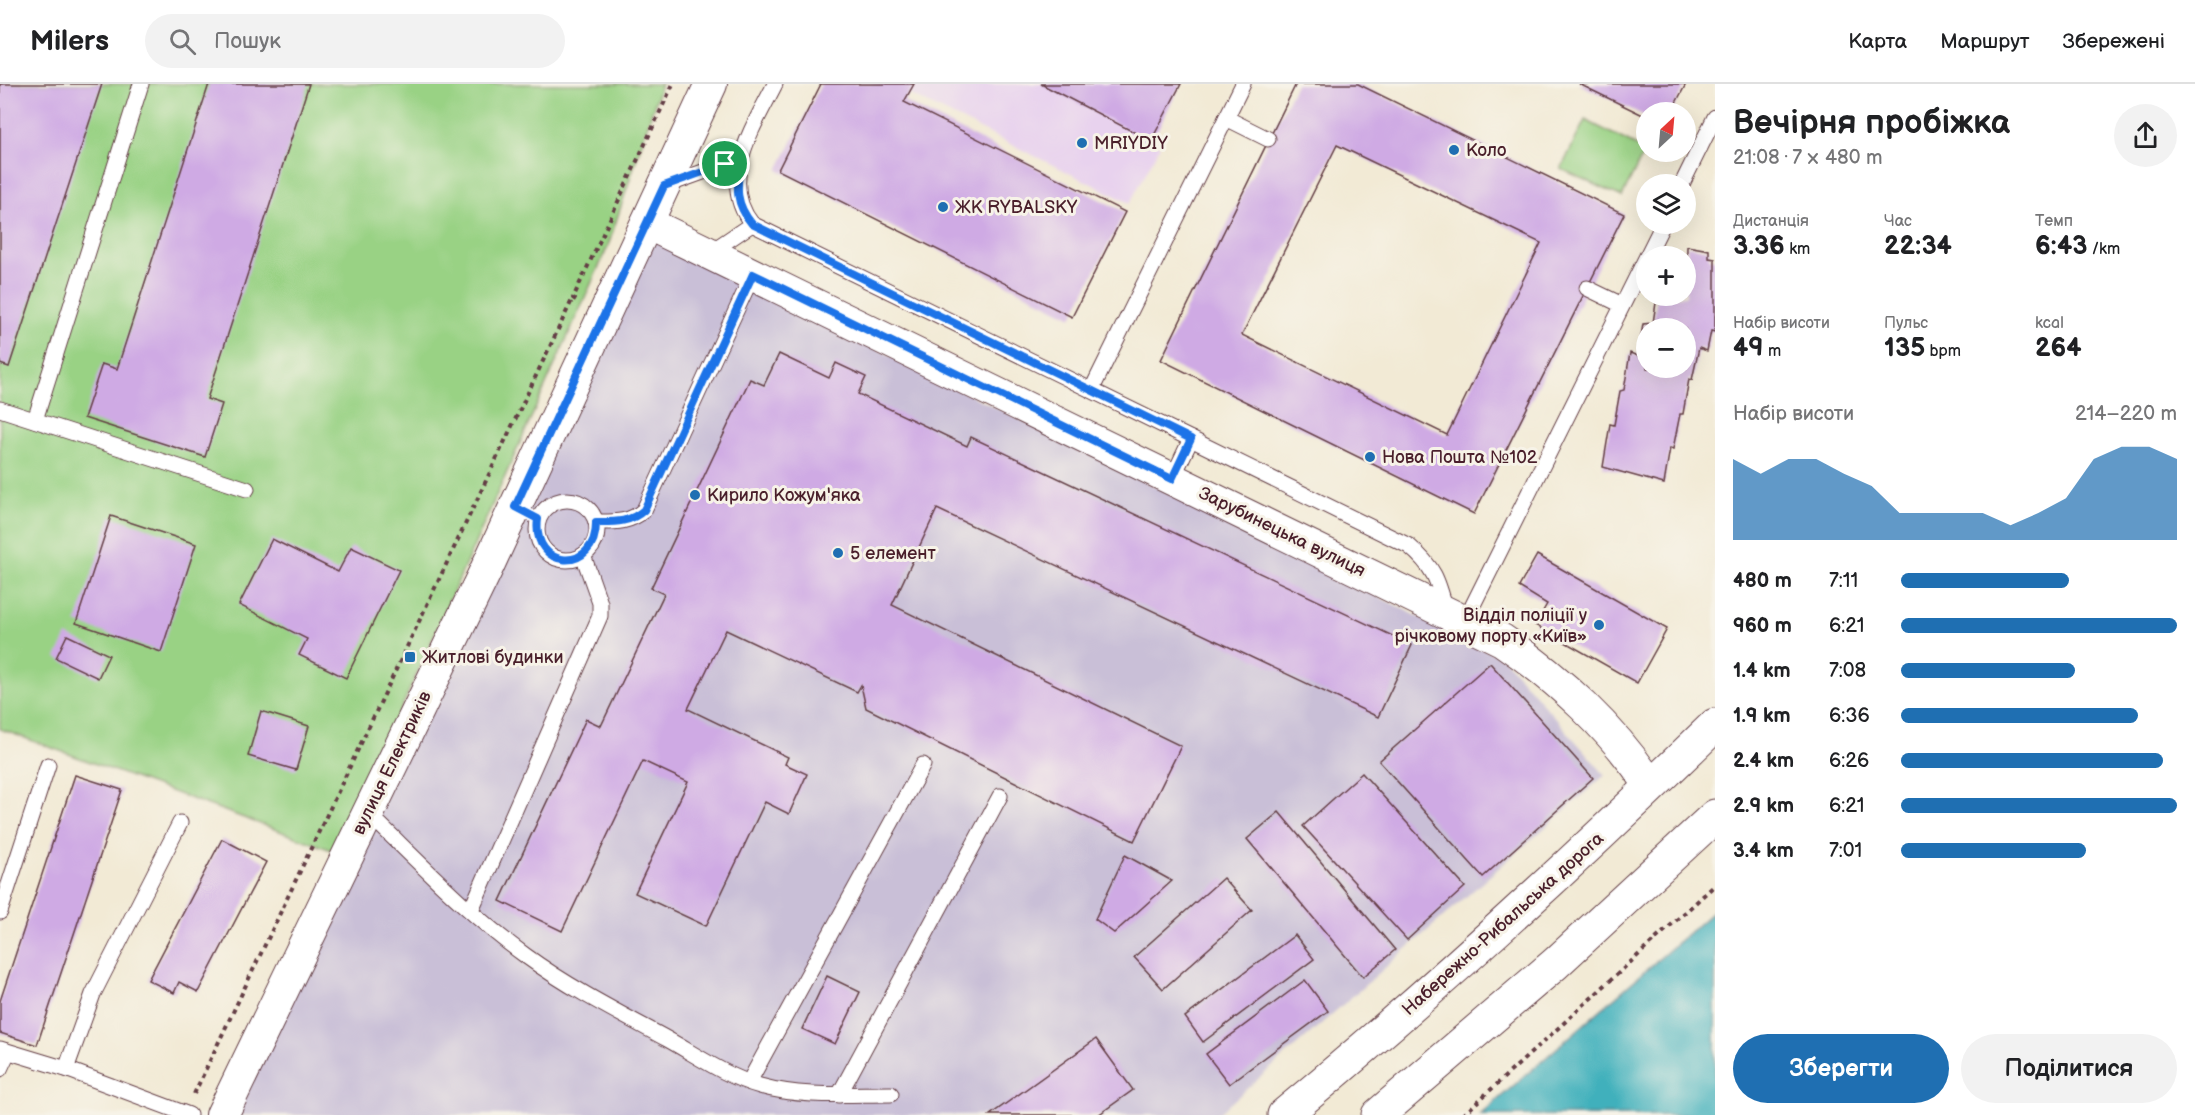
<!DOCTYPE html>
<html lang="uk">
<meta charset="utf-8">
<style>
:root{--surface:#fff;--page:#f2f2f2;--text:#202124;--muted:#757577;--line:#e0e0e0;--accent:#1f6fb2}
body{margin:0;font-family:"Balsamiq Sans",sans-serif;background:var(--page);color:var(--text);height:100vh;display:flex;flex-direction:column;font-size:22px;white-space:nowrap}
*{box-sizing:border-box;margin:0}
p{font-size:20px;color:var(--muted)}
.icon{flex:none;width:33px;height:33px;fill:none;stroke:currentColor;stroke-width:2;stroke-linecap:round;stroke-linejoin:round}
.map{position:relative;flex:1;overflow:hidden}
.details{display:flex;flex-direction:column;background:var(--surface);width:480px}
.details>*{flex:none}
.needle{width:39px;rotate:26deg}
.buttons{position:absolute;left:1636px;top:18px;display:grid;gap:12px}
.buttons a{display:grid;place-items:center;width:60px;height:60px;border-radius:50%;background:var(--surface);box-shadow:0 6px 24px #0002;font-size:30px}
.pin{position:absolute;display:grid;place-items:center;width:51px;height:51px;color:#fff;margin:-26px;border:3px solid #fff;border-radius:50%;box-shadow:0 2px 6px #0007}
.round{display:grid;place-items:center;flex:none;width:63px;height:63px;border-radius:32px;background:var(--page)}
.head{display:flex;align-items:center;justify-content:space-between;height:102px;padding:0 18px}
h1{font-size:33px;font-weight:700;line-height:45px}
.metrics{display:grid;grid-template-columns:repeat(3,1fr);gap:9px;height:102px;padding:6px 18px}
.metrics div{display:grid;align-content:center}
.metrics b{font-size:26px;font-weight:700}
.metrics small{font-size:16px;font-weight:400}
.metrics p{font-size:16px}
.chart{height:168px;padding:12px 18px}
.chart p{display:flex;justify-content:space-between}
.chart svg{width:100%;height:108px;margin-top:6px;fill:var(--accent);opacity:.7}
.button{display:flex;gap:12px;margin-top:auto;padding:12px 18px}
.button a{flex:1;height:69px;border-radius:36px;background:var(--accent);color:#fff;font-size:24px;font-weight:700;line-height:69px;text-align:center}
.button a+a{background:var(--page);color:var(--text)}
ul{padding:0 18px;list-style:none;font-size:20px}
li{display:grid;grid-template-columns:96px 72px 1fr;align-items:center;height:45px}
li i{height:15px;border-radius:8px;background:var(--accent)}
header{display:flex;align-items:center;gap:36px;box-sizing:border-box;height:84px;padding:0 30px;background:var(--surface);border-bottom:2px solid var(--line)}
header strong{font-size:28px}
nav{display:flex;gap:33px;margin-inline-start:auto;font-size:21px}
.search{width:420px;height:54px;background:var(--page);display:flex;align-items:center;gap:15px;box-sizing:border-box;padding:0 21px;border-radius:33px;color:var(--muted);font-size:22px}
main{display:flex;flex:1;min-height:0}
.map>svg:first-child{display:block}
</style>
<header>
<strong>Milers</strong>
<div class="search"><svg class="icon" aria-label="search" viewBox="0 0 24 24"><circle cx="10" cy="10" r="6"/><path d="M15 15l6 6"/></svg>Пошук</div>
<nav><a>Карта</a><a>Маршрут</a><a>Збережені</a></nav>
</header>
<main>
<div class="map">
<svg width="1715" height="1031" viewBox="0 0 1715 1031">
<rect width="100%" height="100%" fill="#f7f3e8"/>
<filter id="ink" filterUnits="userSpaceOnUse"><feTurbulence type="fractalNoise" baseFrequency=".0167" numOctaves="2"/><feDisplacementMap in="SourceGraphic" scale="12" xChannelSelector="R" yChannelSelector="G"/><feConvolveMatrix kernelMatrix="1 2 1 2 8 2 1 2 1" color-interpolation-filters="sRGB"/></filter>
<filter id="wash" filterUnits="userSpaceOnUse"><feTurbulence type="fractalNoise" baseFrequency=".008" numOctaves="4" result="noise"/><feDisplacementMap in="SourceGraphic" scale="24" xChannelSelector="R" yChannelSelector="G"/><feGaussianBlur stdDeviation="1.35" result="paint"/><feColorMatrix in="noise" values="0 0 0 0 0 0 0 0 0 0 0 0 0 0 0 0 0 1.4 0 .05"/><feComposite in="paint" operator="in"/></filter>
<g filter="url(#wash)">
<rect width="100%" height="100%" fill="#f2ead5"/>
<polygon fill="#e8d2ee" points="914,0 1181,0 1152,57 1160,62 1130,119 909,10"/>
<polygon fill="#c9bfd7" points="649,152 1504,575 1605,691 1217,1031 233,1031"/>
<g fill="#99d284" stroke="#727858" stroke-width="1.5">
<polygon points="0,0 661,0 608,162 337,768 0,645"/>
<polygon points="1585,36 1645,66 1622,113 1561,85"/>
</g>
<polygon fill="#40b0bc" stroke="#456874" stroke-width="1.5" points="1715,826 1715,1031 1480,1031"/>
<g id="blocks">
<g fill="#cfaae4" fill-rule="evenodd">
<polygon points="0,0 102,0 9,283 0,280"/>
<polygon points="209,0 309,0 207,315 222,320 205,373 84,334 102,280 117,285"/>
<polygon points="821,0 914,0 904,18 1125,128 1072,233 778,86"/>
<polygon points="1041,0 1181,0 1151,57"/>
<path d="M 1296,0 L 1358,0 L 1624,130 L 1474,430 L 1161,276 ZM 1337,61 L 1541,159 L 1447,351 L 1242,251 Z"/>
<polygon points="1579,0 1686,0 1671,28 1647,28 1647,33"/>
<path d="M 1687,162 L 1709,166 L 1709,174 L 1715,175 L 1715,248 L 1711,247 L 1707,267 L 1699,264 L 1692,296 L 1689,295 L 1683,330 L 1680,330 L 1673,365 L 1670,364 L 1664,400 L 1603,383 L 1610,340 L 1614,341 L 1620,307 L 1624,306 L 1630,269 L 1638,272 L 1643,240 L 1653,239 L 1657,212 L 1686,212 ZM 1647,244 L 1686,244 L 1686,284 L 1647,284 Z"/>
<polygon points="779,270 829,294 836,279 866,293 858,310 967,362 971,353 1412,561 1378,633 937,425 892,521 1181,662 1134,757 866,624 861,601 857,608 726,546 688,625 788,673 785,680 807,690 789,730 765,718 706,842 635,809 688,698 643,677 562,847 500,817 586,635 601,642 664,510 651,504 750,295 764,301"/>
<polygon points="111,432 196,460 161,568 76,539"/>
<polygon points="272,455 338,488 351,463 399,486 346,594 299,571 307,555 239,521"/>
<polygon points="1537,471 1667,545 1637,599 1535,541 1547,520 1519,503"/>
<polygon points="67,551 109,571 98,594 56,574"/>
<polygon points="1490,579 1593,694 1483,793 1379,677"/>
<polygon points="261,627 309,642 296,686 248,672"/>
<polygon points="1362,689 1465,803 1407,856 1303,742"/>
<polygon points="75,691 122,706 37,961 0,949 0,917"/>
<polygon points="1279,728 1395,866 1363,893 1247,755"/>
<polygon points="222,755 266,778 198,908 179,898 174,909 148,896"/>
<polygon points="1125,771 1172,797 1114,849 1095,835"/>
<polygon points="1223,794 1252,826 1163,905 1134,873"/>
<polygon points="1295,851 1314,875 1203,958 1185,933"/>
<polygon points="827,892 860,908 835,960 802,945"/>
<polygon points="1305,896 1328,927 1229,1000 1206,970"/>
<polygon points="1096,955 1133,1006 1098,1031 990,1031"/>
</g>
</g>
</g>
<g filter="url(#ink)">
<use href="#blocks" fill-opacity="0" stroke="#633d44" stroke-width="1.5"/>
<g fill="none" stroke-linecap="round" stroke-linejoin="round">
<g stroke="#633d44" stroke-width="17">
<g id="lane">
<polyline points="1226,34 1268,55"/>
<polyline points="1682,100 1715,33"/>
<polyline points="667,101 725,80 741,70"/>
<polyline points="752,140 1191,355 1172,395"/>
<path d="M 709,169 L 752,140 C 717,97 754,42 775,0"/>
<polyline points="1587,204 1622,221"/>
<polyline points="1092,305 1243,0"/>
<polyline points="0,325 247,405"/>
<polyline points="35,336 141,0"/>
<path d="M 1191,355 L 1409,462 C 1434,483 1438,496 1446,527"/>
<circle cx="567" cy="446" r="30"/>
<path d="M 596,438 C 614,438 630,439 644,426 L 753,190"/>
<polyline points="1465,537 1663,140"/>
<path d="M 368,729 C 419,778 469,831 526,872 C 570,904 619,929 667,955 C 696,971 727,993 760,1002 C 803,1014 847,1010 891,1010"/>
<polyline points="471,826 600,532 600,519 583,471"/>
<polyline points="0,828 48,681"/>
<polyline points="0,965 66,985 189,1031"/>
<polyline points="0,985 8,968"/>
<polyline points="66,985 93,910 180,739"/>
<polyline points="749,998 923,681"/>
<polyline points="839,1011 1000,712"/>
</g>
</g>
<g stroke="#633d44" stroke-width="34">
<g id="street">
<path d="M 647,139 L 1502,556 C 1558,594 1613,645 1651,702"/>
<polyline points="222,1031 486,486 711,0"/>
</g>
</g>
<g stroke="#633d44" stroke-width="35">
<g id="secondary">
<path d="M 1284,1031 C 1434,907 1576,776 1715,641"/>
<polyline points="1378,1031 1555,880 1715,732"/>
</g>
</g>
<g stroke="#633d44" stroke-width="4" stroke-dasharray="4.5 4.5" stroke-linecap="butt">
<polyline points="576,216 573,214 673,0"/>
<polyline points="194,1010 573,214"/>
<polyline points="1463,1031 1715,801"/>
</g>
<use href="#lane" stroke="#fff" stroke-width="15"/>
<use href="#street" stroke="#fff" stroke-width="32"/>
<use href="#secondary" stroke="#fff" stroke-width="33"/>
</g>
</g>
<g fill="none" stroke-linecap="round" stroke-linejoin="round" filter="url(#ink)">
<g stroke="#fff" stroke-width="12">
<path id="route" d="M 741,69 C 738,99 732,116 752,140 L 1191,355 L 1172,395 L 753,190 L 644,426 C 630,439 614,438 596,438 C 597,491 531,486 538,435 L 515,423 L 664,102 L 725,80 Z"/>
</g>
<use href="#route" stroke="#1a73e8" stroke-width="8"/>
</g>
<g fill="#1f6fb2" stroke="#f7f3e8" stroke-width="2">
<circle cx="1082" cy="59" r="6"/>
<circle cx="1454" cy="66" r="6"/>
<circle cx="943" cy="123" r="6"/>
<circle cx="1370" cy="373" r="6"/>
<circle cx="695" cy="411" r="6"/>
<circle cx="838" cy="469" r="6"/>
<circle cx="1599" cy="541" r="6"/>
<rect x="404" y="567" width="12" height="12" rx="3"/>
</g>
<g text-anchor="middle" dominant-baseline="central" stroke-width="6" stroke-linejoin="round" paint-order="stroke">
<g font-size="18" fill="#4a1f2b" stroke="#f7f3e8" text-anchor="start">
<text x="1094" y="59">MRIYDIY</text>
<text x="1466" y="66">Коло</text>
<text x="955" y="123">ЖК RYBALSKY</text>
<text x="1382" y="373">Нова Пошта №102</text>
<text x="707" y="411">Кирило Кожум'яка</text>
<text x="850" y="469">5 елемент</text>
<text x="1587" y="531" text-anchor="end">Відділ поліції у<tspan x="1587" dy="21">річковому порту «Київ»</tspan></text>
<text x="422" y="573">Житлові будинки</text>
</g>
<g font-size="18" fill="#4a1f2b" stroke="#f7f3e8">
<text transform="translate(1282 448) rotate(26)">Зарубинецька вулиця</text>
<text transform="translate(392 679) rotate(-64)">вулиця Електриків</text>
<text transform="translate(1503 840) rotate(-42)">Набережно-Рибальська дорога</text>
</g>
</g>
</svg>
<div class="buttons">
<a><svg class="needle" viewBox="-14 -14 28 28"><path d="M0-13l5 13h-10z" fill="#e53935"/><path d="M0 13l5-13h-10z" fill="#757577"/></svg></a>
<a><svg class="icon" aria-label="layers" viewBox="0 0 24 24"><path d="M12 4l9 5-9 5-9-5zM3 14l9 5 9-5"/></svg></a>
<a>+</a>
<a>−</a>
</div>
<div class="pin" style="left:725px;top:80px;background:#1e9e55"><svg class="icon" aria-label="arrive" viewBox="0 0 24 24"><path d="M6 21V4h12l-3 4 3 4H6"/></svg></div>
</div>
<section class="details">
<div class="head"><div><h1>Вечірня пробіжка</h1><p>21:08 · 7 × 480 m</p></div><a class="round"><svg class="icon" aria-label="share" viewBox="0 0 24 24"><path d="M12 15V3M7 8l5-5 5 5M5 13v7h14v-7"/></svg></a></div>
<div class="metrics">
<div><p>Дистанція</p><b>3.36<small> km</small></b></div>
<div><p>Час</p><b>22:34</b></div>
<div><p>Темп</p><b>6:43<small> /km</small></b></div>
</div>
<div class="metrics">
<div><p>Набір висоти</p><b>49<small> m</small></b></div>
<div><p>Пульс</p><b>135<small> bpm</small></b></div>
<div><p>kcal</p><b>264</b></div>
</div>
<div class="chart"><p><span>Набір висоти</span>214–220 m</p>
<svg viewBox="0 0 160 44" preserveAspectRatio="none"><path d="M0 44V11L10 17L20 11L30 11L40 17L50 22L60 33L70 33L80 33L90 33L100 38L110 33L120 27L130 11L140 6L150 6L160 11V44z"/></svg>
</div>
<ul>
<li><b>480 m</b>7:11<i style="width:61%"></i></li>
<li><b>960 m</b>6:21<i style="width:100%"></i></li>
<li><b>1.4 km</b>7:08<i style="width:63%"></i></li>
<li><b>1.9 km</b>6:36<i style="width:86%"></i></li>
<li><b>2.4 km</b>6:26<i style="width:95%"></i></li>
<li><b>2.9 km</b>6:21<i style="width:100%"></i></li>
<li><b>3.4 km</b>7:01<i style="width:67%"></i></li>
</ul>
<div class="button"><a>Зберегти</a><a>Поділитися</a></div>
</section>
</main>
